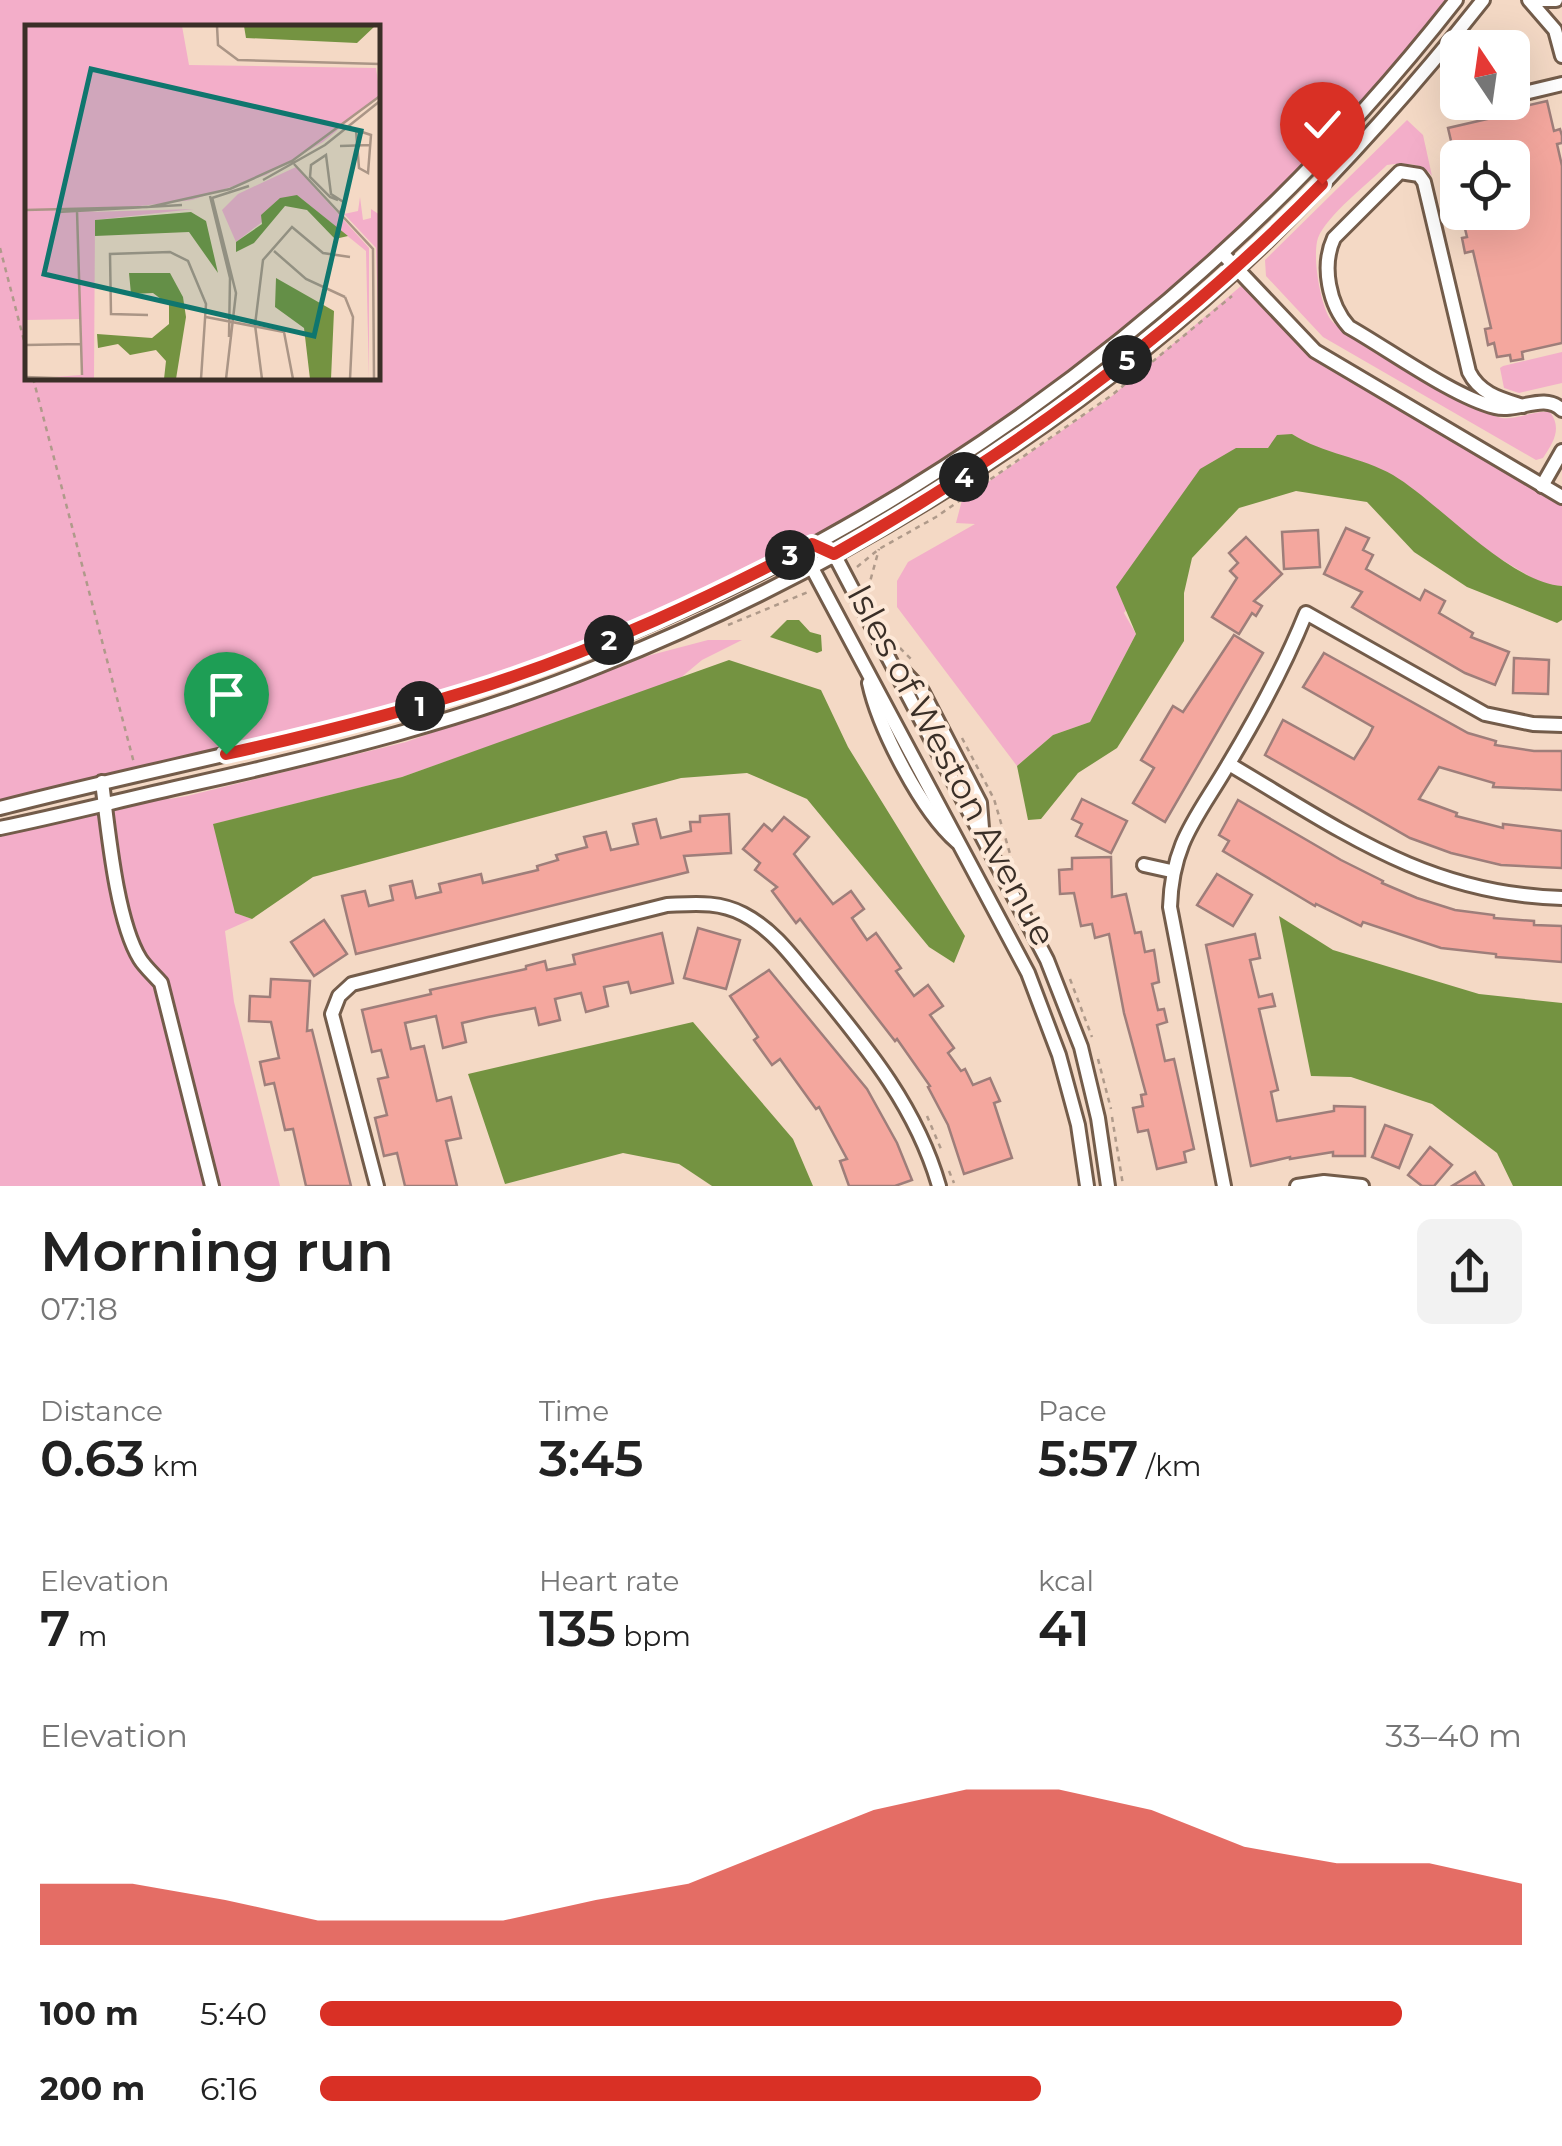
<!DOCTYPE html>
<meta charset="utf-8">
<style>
:root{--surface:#fff;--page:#f2f2f2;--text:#222;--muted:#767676;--accent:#d93025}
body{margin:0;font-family:Montserrat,sans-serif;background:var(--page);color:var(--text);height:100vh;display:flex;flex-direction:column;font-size:38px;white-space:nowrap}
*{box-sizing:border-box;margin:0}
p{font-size:32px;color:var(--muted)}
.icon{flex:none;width:55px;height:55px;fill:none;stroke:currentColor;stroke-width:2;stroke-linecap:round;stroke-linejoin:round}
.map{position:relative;height:1186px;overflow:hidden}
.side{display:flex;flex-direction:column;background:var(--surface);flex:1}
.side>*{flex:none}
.needle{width:65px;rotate:347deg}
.buttons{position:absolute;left:1440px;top:30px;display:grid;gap:20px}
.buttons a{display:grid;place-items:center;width:90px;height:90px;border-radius:15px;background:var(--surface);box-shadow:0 10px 40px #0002;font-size:50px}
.pin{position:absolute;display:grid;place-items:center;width:85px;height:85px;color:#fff;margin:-102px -42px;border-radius:50% 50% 50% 0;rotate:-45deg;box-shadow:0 0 10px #0007}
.pin .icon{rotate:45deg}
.km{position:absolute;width:50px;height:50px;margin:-25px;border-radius:50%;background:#222;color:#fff;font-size:28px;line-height:50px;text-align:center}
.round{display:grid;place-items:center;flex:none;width:105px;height:105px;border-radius:15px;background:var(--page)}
.overview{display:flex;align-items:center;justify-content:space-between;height:170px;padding:0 40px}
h1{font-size:55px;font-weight:600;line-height:75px}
.stats{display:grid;grid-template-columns:repeat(3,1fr);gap:15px;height:170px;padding:10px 40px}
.stats div{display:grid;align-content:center}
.stats b{font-size:50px;font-weight:600}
.stats small{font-size:28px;font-weight:400}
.stats p{font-size:28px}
.chart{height:280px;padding:20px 40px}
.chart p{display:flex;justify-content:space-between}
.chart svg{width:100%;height:180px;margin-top:10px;fill:var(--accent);opacity:.7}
ul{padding:0 40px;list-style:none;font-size:32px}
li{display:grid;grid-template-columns:160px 120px 1fr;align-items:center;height:75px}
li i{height:25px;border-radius:12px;background:var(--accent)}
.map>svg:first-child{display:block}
</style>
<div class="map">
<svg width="1562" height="1186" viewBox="0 0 1562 1186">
<rect width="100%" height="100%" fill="#f4d9c5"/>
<g fill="#f3aec9" fill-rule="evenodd">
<path d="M 0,0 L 1456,0 L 1428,36 L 1222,253 L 980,443 L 721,591 L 495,683 L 0,808 ZM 28,28 L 378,28 L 378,378 L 28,378 Z"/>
<path d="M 1407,120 L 1423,135 L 1432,176 C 1422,162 1403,163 1387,165 C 1369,183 1327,215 1318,238 C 1312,255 1320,305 1331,320 C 1346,340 1471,409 1498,417 C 1512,422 1534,410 1550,412 C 1562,428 1554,442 1543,458 L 1536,460 L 1323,337 L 1266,276 L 1265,260 Z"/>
<polygon points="1248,280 1315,351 1562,497 1562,586 1544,585 1292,434 1268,448 1236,448 1124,613 1136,634 1090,722 1053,735 1017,766 897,607 897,581 908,562 975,524 956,523 962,500 1112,396"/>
<polygon points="1562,352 1562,383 1519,393 1504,388 1500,368 1503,366"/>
<polygon points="708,640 742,640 702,660 678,680 402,777 214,824 235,913 252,919 225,931 234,1002 280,1186 0,1186 0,828 166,790 169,799 187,796 406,742 651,655"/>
</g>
<g fill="#749341">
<path d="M 1292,434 C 1323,454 1362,457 1393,475 C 1441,504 1508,582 1562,586 L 1562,620 L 1557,623 L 1467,587 L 1414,552 L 1367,502 L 1296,491 L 1239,508 L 1192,558 L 1184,593 L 1184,641 L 1117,748 L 1078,773 L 1041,819 L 1028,820 L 1017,766 L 1053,735 L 1090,722 L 1136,634 L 1116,587 L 1200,469 L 1236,448 L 1268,448 L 1277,435 Z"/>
<polygon points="787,620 799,620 810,632 821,635 822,651 817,653 770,637"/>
<polygon points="729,660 821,690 848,747 965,936 954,963 929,947 807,799 747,773 681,778 313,877 252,919 235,913 213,824 402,777"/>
<polygon points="1279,916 1333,950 1479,994 1562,1003 1562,1186 1513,1186 1497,1153 1432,1104 1351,1077 1311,1076"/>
<polygon points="693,1022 793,1139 813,1186 712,1186 679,1164 623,1153 505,1184 468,1074"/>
</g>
<g fill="#f4a79e" stroke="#9e7e7a" stroke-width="2.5">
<polygon points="1547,101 1554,131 1560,129 1562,136 1562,143 1557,144 1562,166 1562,343 1522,352 1523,359 1511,361 1510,355 1497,357 1494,343 1488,345 1485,329 1491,328 1473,251 1465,253 1462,238 1467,237 1461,212 1512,212 1512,158 1455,158 1448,128 1487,119 1486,115"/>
<polygon points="1346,528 1369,538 1363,550 1373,555 1366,569 1420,600 1425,590 1445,601 1439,613 1473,633 1471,637 1509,652 1495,685 1465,673 1352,607 1362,592 1324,574"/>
<polygon points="1318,530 1320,567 1284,569 1282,532"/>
<polygon points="1246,537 1282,574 1254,601 1262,606 1256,616 1252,613 1239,634 1212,617 1237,578 1230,571 1238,563 1229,553"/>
<polygon points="1234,635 1263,653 1165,822 1133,803 1154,768 1141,760 1173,706 1183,712"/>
<polygon points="1324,653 1468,733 1496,741 1495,745 1534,751 1562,751 1562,790 1493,787 1494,783 1439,767 1419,799 1457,813 1456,816 1503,828 1503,824 1562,831 1562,868 1501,865 1451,853 1410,838 1265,755 1283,720 1354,759 1368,737 1373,727 1303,687"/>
<polygon points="1514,658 1549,660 1548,694 1513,693"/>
<polygon points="1082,799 1127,821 1111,853 1076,836 1082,824 1072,819"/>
<polygon points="1238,800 1341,860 1383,881 1382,883 1417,898 1455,910 1494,915 1494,918 1534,921 1534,925 1562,926 1562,962 1496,957 1496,954 1441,948 1363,922 1361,926 1316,904 1315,906 1223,851 1229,841 1219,835"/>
<polygon points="729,814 731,853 684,856 688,872 356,954 342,896 365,891 369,906 393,900 390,886 412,881 416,898 441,892 439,884 481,874 483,883 538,870 537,866 558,860 556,855 587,847 584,837 606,832 611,850 638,844 633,824 656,819 661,838 691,831 690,822 700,822 700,816"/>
<polygon points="784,817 809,837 794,854 833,904 851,891 864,909 852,918 867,940 876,933 901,968 896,971 914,996 928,985 943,1006 930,1015 954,1048 948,1053 961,1071 965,1069 973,1085 990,1078 1000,1101 994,1103 1012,1158 964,1174 948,1125 928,1087 930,1086 897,1039 895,1041 800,919 796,923 772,891 777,887 755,870 760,863 743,849 764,824 772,831"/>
<polygon points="1111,857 1112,897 1126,894 1135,933 1141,932 1145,952 1154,950 1159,982 1152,984 1158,1010 1164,1009 1167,1022 1157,1025 1165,1061 1174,1059 1194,1149 1184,1152 1186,1162 1157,1169 1148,1130 1138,1132 1133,1108 1143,1106 1141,1095 1146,1094 1124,1013 1109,934 1095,938 1092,924 1081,926 1074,893 1060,894 1059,870 1072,869 1072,858"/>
<polygon points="1217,874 1252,895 1233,926 1197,905"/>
<polygon points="324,920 347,954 314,976 291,942"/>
<polygon points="698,928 740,940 726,989 684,978"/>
<polygon points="662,933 673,983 631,993 628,982 604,987 608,1006 586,1012 581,993 555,999 560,1020 539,1025 535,1008 488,1017 462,1023 466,1042 443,1048 436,1016 405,1023 411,1049 424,1046 437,1101 451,1097 461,1138 446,1141 457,1186 405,1186 397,1153 384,1156 375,1118 387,1115 378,1079 388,1077 381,1050 372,1052 362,1010 431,994 430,990 526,969 526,966 545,961 547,970 575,964 573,955"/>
<polygon points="1255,934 1260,958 1250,960 1259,997 1272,994 1275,1006 1259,1009 1278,1090 1271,1092 1277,1121 1334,1111 1334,1106 1365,1107 1365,1156 1333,1156 1333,1152 1290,1159 1290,1157 1251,1166 1206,945"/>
<polygon points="769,970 867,1089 897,1143 912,1180 895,1186 849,1186 840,1161 847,1159 819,1107 816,1109 780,1059 772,1065 754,1040 758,1037 730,996"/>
<polygon points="271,979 310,981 307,1031 312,1030 351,1186 306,1186 293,1129 285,1130 274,1083 265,1085 260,1062 279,1058 271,1022 249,1021 250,996 270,997"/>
<polygon points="1385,1125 1412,1135 1399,1168 1372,1157"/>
<polygon points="1430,1147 1452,1165 1434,1186 1422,1186 1408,1175"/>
<polygon points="1475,1172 1484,1186 1452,1186"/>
</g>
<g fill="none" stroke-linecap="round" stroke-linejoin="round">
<g stroke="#735c4a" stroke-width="18">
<g id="minor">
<polyline points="1529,0 1555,30 1562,56"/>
<polyline points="1534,0 1556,0"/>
<polyline points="1512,96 1562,84"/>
<polyline points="1467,107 1487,102"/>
<polyline points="1222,253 1315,351 1562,497"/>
<path d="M 1523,406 C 1501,399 1480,394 1469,372 L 1424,182 L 1419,175 L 1400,172 L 1334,238 C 1321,266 1329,305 1349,327 C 1388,349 1454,397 1495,407 C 1517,413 1544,392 1562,410"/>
<polyline points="1542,486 1562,451"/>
<polyline points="812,544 811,566 1028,973 1059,1055 1078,1125 1087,1186"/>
<polyline points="828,551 834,554 1047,960 1081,1047 1098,1118 1108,1186"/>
<polyline points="902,670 922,691 980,803 982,828"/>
<path d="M 869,683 C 879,729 922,812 957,842"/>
<path d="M 1229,764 C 1341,830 1426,894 1562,898"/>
<path d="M 102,782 C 108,828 116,920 140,959 C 145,967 154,975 161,983 L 212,1186"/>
<path d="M 0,808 C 163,766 330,736 490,684 C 870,561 1211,313 1456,0"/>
<path d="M 0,828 C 63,815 125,799 188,785 C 327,754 466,720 599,666 C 836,572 1084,420 1267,241 C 1344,165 1416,85 1483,0"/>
<polyline points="1144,865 1171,871"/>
<path d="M 377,1186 L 332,1014 L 339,996 L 352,984 L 667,905 C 694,904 718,901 743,914 C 776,931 796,962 819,989 C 869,1050 917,1109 939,1186"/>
<path d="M 1224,1186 L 1170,907 C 1172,842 1197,818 1228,765 C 1257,717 1285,665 1306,613 L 1485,714 L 1533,724 L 1562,725"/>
<polyline points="1297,1186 1324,1182 1362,1186"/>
</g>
</g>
<g stroke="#af9a8a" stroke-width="2.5" stroke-dasharray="5 5" stroke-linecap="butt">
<polyline points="0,248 28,356"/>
<polyline points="33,378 134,763"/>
<polyline points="857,567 879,549 936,517 1112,395 1232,296"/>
<polyline points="868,589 879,549"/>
<polyline points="728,625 808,592"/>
<polyline points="900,648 912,660"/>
<polyline points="962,738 994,799 1013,864"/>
<polyline points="1070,979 1092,1037"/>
<polyline points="1098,1059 1111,1109"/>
<polyline points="927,1116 941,1149"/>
<polyline points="1112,1117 1123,1185"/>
<polyline points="949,1171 954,1183"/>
</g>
<use href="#minor" stroke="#fff" stroke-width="12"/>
</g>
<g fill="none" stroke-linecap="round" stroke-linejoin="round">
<g stroke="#fff" stroke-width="20">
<path id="route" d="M 226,754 C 316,734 404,712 491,684 C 602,648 708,598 812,544 L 834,554 C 1013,453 1178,332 1322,184"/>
</g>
<use href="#route" stroke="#d93025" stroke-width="12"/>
</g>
<g text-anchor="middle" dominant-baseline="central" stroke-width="8" stroke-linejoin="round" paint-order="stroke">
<g font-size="35" fill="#3a2f27" stroke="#fde8d7">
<text transform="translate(952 765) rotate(62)">Isles of Weston Avenue</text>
</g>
</g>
<g transform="translate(25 25)">
<rect width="355" height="355" fill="#f4d9c5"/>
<path d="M 0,1 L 157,1 L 164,40 L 351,43 L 355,70 L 298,117 L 241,150 L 167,175 L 63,187 L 169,184 L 70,195 L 69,354 L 0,354 L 57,350 L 56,294 L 0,295 ZM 271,142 L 344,223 L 344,354 L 341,226 L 272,170 L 211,217 L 197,185 L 213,169 ZM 335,172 L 338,195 L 346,193 L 346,184 L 355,190 L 355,354 L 351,223 L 319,189 L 333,186 Z" fill="#f3aec9"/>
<path d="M 219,1 L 350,1 L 332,18 L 221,13 ZM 272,170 L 323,211 L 310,214 L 282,185 L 260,181 L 229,218 L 211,227 L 211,217 L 237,199 L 236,190 L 255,173 ZM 166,187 L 181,196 L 193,248 L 164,207 L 70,211 L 70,195 ZM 104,248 L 145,248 L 158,272 L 161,292 L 151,354 L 139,354 L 141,336 L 131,325 L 105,330 L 93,319 L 73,323 L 72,309 L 127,313 L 144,299 L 144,280 L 128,268 L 106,269 ZM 251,253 L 309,286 L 306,354 L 285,354 L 279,303 L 250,282 Z" fill="#749341"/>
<path fill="none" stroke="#aa9586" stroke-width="2.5" d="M 192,1 L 193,20 L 213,35 L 355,39M 331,105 L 346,110 L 343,148 L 334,143 ZM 315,121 L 346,120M 269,139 L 348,224 L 349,354M 238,155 L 300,120 L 355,76M 185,171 L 205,253 L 204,312M 187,172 L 211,268 L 201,354M 187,173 L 224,161M 313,175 L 305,172 L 285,152 L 286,140 L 301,130 L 306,169 L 320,178 L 314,189M 0,185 L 124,182 L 205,164 L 267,136 L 355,71M 52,186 L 57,350M 33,187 L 157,180M 249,226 L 281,254 L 320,272M 320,272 L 328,292 L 325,354M 123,290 L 86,289 L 85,229 L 145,227 L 163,236 L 181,279 L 176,354M 181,292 L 259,307 L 268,354M 0,320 L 57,319M 0,352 L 57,354M 237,354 L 230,300 L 238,235 L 267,202 L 298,228 L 325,232"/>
<path fill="#0f766e" fill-opacity="0.15" stroke="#0f766e" stroke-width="5" d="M 66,44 L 336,106 L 289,311 L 19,249 Z"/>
<rect width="355" height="355" fill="none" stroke="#3a2f27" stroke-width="5"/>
</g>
</svg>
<div class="buttons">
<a><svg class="needle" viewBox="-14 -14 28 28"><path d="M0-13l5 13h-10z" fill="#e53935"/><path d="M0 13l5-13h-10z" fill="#767676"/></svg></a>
<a><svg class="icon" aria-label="locate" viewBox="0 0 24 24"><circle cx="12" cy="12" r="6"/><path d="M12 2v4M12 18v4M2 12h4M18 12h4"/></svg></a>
</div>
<div class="pin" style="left:226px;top:754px;background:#1e9e55"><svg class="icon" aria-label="arrive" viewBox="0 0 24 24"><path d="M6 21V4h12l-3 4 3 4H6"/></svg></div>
<div class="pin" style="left:1322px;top:184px;background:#d93025"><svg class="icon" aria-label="check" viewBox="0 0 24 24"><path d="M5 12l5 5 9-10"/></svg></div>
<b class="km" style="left:420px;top:706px">1</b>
<b class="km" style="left:609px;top:640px">2</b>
<b class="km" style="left:790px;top:555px">3</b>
<b class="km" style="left:964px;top:477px">4</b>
<b class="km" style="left:1127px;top:360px">5</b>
</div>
<section class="side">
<div class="overview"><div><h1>Morning run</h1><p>07:18</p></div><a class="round"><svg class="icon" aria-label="share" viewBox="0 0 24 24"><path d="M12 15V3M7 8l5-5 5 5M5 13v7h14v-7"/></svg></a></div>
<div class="stats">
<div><p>Distance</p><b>0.63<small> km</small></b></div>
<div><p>Time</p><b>3:45</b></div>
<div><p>Pace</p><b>5:57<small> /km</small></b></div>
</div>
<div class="stats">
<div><p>Elevation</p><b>7<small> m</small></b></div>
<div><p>Heart rate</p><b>135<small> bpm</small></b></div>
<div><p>kcal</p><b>41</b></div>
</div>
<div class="chart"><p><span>Elevation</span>33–40 m</p>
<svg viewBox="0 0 160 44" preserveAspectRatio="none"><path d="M0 44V29L10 29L20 33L30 38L40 38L50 38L60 33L70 29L80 20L90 11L100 6L110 6L120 11L130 20L140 24L150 24L160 29V44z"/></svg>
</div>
<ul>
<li><b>100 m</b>5:40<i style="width:90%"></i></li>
<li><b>200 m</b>6:16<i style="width:60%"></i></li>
</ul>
</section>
